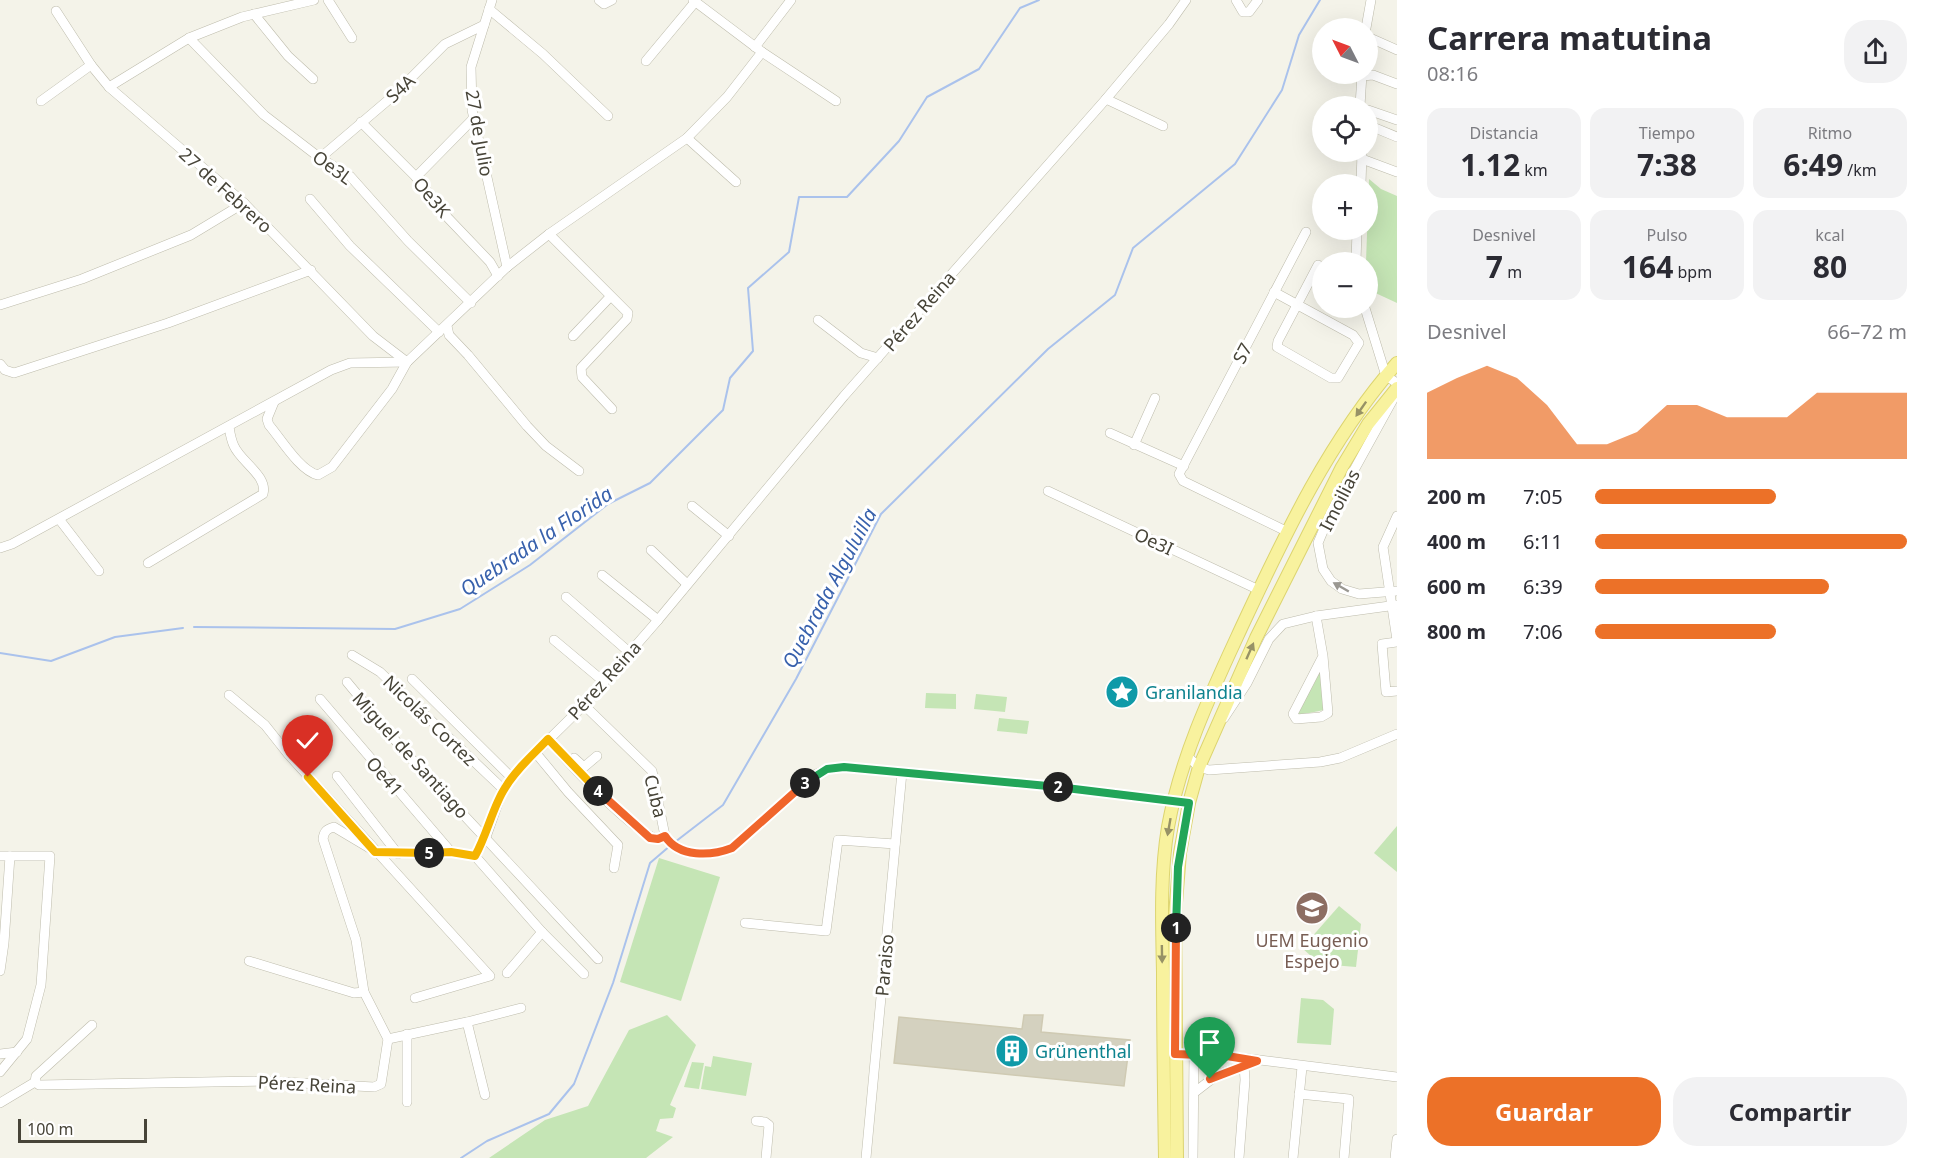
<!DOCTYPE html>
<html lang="es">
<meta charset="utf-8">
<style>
:root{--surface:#fff;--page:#f2f2f3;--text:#2b2b33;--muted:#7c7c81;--accent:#ec7128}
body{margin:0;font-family:"Noto Sans",sans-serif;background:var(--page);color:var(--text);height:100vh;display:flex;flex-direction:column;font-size:22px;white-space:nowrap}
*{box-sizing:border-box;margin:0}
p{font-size:20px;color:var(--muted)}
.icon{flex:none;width:33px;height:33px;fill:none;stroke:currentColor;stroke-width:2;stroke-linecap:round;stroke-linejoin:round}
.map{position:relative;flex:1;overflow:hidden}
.sheet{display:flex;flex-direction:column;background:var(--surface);width:540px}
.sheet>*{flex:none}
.needle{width:39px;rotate:312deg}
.buttons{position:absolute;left:1312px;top:18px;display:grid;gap:12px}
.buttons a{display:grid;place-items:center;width:66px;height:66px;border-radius:50%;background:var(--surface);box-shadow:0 6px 24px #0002;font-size:30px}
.scale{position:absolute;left:18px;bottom:15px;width:129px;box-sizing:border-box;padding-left:6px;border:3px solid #474438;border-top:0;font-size:16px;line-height:21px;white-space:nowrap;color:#474438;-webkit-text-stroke:4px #fff;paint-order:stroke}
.pin{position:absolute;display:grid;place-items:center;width:51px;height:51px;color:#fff;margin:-62px -26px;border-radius:50% 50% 50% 0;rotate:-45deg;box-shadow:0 0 6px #0007}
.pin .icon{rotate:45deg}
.km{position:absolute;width:30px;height:30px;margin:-15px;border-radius:50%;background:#222;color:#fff;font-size:16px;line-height:30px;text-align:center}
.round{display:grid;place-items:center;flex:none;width:63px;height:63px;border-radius:24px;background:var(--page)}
.overview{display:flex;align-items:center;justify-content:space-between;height:102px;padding:0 30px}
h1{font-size:33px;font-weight:700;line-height:45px}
.figures{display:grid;grid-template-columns:repeat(3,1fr);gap:9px;height:102px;padding:6px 30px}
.figures div{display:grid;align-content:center;border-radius:15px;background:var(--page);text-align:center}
.figures b{font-size:30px;font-weight:700}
.figures small{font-size:16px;font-weight:400}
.figures p{font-size:16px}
.chart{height:168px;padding:12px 30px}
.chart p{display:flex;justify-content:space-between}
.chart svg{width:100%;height:108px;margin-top:6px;fill:var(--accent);opacity:.7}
.action{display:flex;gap:12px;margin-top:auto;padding:12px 30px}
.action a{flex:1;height:69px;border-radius:24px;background:var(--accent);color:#fff;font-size:24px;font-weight:700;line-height:69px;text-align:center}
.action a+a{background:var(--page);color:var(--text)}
ul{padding:0 30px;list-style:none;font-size:20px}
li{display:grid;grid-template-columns:96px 72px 1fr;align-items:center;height:45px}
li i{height:15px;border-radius:8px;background:var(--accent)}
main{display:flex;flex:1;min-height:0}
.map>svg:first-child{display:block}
</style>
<main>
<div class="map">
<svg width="1397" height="1158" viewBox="0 0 1397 1158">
<rect width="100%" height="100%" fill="#f4f3e9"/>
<g fill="#c5e5b5">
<polygon points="1369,179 1381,189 1397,196 1397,303 1369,290 1368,262 1366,262"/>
<polygon points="1320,670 1324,710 1299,715 1297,713"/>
<polygon points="926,693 956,694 956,709 925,708"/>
<polygon points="976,694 1007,697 1005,712 974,709"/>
<polygon points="999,718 1029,721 1027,734 997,731"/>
<polygon points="1397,826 1397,872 1374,853"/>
<polygon points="659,858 720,877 681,1001 620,982"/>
<polygon points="1339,906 1361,924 1356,967 1320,964 1302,948"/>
<polygon points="1301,998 1323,1000 1334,1009 1331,1045 1297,1043"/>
<polygon points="667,1015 696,1045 670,1105 676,1108 673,1118 660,1119 656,1131 673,1137 646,1158 489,1158 545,1120 588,1106 629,1030"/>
<polygon points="713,1056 752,1063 746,1096 701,1089 705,1066 711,1067"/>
<polygon points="692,1062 704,1063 699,1089 684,1087"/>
</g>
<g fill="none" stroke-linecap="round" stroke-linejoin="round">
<g stroke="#aac2ec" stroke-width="2">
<polyline points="194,627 395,629 460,609 530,565 608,504 650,483 723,410 730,378 753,351 748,288 789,252 799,197 847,197 899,141 927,97 979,69 1020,8 1039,0"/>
<polyline points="0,653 51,661 115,637 183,628"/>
<polyline points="675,842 723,805 796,679 881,514 1048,349 1115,295 1133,248 1235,164 1282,90 1299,35 1320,0"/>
<polyline points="461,1158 487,1141 549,1114 574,1084 613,983 650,863 671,845"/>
</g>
</g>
<polygon fill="#d4d1bf" stroke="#cfcab3" stroke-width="1.5" points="1024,1015 1043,1015 1041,1032 1130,1040 1124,1086 894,1063 899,1017 1022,1029"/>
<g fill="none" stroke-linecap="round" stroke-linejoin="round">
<g stroke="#bebcac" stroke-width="10">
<g id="minor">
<polyline points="328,0 352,38"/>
<polyline points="492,0 471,67 472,110 507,267"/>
<polyline points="599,0 604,4 612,0"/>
<polyline points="693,0 762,52 836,101"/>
<polyline points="1236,0 1243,12 1249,12 1258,0"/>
<polyline points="489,9 543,54 608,116"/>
<polyline points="56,11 91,65 109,87 244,203 373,336 407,362 507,267 549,234 687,138 727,97 762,52"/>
<polyline points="254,14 288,56 313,79"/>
<polyline points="1366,28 1371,0"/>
<polyline points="1368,37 1397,50"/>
<polyline points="189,38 264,115 320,158 350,176 408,241 471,303"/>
<polyline points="755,47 791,0"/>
<polyline points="646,61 695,2"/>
<polyline points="1362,76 1373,75 1397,84"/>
<polyline points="109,87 189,38 242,17 314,0"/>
<polyline points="1106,99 1163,126"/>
<polyline points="41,101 91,65"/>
<polyline points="1360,106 1362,74"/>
<polyline points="1368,110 1397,120"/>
<polyline points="361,122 416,177 448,218 490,262 498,276"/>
<polyline points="1368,125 1397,137"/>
<polyline points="687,138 736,182"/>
<polyline points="320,158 393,96 445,44 484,25"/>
<polyline points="1362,159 1397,172"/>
<polyline points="416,177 474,118"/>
<polyline points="1361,184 1362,152"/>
<polyline points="310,199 350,246 439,332"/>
<polyline points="549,234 628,313 627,319 581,368 582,377 612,409"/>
<polyline points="1356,262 1357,230"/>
<polyline points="1274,292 1353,335 1359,343 1338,378 1331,378 1277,347 1278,341 1318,265"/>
<polyline points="0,305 82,279 191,235 244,203"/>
<polyline points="1365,308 1386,376 1397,383"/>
<polyline points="818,320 861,353 878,358"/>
<polyline points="447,326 449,335 468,355 527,426 546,446 579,471"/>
<polyline points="573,336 610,297"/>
<polyline points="0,364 5,370 14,373 168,323 311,270"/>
<polyline points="1396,394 1331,512 1318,543 1323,569 1331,581 1342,589 1359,594 1397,591"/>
<path d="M 274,402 L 267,419 L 269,425 C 281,439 300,471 318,475 L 332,467 L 392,389 L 407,362"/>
<polyline points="1110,433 1184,466"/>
<polyline points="1134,445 1155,398"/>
<polyline points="1048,491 1259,590"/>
<polyline points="692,506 729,536"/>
<polyline points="1397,516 1383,547 1397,640"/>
<polyline points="59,519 99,571"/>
<polyline points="1288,532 1183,481 1179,474 1306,232"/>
<polyline points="0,548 12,544 331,370 350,363 407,362"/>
<polyline points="651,550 687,584"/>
<path d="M 148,563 L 263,494 C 268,476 241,462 234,446 C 231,440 230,433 229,427"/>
<polyline points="602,575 658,620"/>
<polyline points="566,597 629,652"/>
<polyline points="1316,616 1323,656 1328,713 1321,717 1296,719 1293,714 1323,656"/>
<polyline points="554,640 603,681"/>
<polyline points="1397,642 1382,644 1386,692 1397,691"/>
<polyline points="352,655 380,672 503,789"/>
<polyline points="412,679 512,778"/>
<polyline points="347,682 405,752 598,959"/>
<polyline points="229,695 265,725 288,754 490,976 415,998"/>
<polyline points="320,699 451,852"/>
<path d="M 584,705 L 652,771 L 665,836 C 679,858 711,856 732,848 L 812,776 L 827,769 L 844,767 L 1030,784 L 1189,803"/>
<polyline points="1224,718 1247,683 1269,639 1283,624 1316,616 1397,605"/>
<path d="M 548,739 C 566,760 635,836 659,839 L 665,836"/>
<polyline points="535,752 568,792 618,845 614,868"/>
<polyline points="1187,756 1199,767 1209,770 1320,762 1340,758 1397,734"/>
<polyline points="574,758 584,767 597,756"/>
<polyline points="337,776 398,854"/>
<polyline points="0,856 50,856 41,985 27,1039 0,1072"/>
<polyline points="475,856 542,932 584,974"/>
<polyline points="745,923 826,931 838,840 895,844"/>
<polyline points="249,961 354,993 364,992"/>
<polyline points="0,971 4,943 10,856"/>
<polyline points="507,973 542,932"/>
<polyline points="467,1022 485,1095"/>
<path d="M 92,1025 L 36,1076 L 35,1082 L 39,1085 L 263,1081 L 374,1087 L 381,1084 L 388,1039 L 364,992 L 356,940 L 323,839 C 324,831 327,829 334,827 L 376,852 L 451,852 L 475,856 L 486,837 L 503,789 L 519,769 L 584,705 L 658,620 L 844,396 L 1106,99 L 1169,24 L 1186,0"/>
<polyline points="388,1039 467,1022 521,1008"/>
<polyline points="0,1054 17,1052"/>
<polyline points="1175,1054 1194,1054 1193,1158"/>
<polyline points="1194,1054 1227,1056 1397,1077"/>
<polyline points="1195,1092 1217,1075 1249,1064"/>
<polyline points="1299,1094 1349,1099 1344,1158"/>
<polyline points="407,1102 407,1034"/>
<polyline points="0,1103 35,1082"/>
<polyline points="756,1121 765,1122 769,1125 766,1158"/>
<polyline points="866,1158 902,772"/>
<polyline points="1239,1158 1245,1080 1244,1065"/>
<polyline points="1293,1158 1302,1067"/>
<polyline points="1395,1158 1397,1139"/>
</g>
</g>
<g stroke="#dcd46f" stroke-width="14">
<g id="major">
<path d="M 1165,1158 C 1164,1096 1163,1034 1163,972 C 1162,924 1160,875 1168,827 C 1181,755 1213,689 1243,624 C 1286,532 1330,439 1397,363"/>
<polyline points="1177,1158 1175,915 1180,853 1189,803 1199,767 1256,638 1342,467 1368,424 1397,388"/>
</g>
</g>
<use href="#minor" stroke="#fff" stroke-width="9"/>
<use href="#major" stroke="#f8f29e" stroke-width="12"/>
</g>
<defs><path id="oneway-solid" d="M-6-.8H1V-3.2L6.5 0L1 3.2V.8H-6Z" transform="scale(1.5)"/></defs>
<g fill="#979266">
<use href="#oneway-solid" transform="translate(1361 409) rotate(125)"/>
<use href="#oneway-solid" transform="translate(1250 651) rotate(-66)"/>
<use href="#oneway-solid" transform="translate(1169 827) rotate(100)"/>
<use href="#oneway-solid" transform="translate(1162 954) rotate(89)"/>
</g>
<use fill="#9a9892" href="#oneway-solid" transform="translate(1341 587) rotate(-150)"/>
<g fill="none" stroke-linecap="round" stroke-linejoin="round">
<g stroke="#fff" stroke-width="12">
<polyline id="split-1" points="1176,928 1175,1054 1227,1056 1257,1061 1210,1079"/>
</g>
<g stroke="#fff" stroke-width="12">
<polyline id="split-2" points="1058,787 1189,803 1178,867 1176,928"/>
</g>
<g stroke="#fff" stroke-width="12">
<polyline id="split-3" points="805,783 827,769 844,767 1058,787"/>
</g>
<g stroke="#fff" stroke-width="12">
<path id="split-4" d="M 598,791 L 650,838 L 658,839 L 665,836 C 679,858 711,856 732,848 L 805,783"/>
</g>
<g stroke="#fff" stroke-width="12">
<path id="split-5" d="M 429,853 L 451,852 L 475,856 C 487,835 493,806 505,788 C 516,769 533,755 548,739 L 598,791"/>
</g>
<g stroke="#fff" stroke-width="12">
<polyline id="split-6" points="308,777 375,852 429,853"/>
</g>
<use href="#split-1" stroke="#f0652b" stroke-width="8"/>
<use href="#split-2" stroke="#22a559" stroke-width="8"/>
<use href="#split-3" stroke="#22a559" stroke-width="8"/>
<use href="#split-4" stroke="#f0652b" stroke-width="8"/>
<use href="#split-5" stroke="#f5b400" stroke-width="8"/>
<use href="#split-6" stroke="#f5b400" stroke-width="8"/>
</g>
<defs>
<g id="sight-disc" transform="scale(1.725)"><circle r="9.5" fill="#0f9aa8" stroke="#fff"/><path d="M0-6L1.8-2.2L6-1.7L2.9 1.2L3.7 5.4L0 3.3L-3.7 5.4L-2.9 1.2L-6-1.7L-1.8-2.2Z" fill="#fff"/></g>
<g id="university-disc" transform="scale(1.725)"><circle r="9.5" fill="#8d6e63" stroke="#fff"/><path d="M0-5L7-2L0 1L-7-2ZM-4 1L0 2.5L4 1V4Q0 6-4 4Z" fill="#fff"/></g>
<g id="building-disc" transform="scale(1.725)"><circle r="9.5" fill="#0f9aa8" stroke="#fff"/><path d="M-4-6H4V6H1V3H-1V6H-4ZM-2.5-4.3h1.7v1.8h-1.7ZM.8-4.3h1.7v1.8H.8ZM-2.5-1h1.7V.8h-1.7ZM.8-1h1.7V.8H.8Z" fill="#fff"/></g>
</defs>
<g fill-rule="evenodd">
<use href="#sight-disc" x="1122" y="692"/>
<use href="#university-disc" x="1312" y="908"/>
<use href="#building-disc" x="1012" y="1051"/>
</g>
<g text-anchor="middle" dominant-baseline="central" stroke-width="6" stroke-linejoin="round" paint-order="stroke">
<g font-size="18" fill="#474438" stroke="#fff">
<text transform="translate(400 88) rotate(-43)">S4A</text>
<text transform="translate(480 133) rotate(80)">27 de Julio</text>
<text transform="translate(333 167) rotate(36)">Oe3L</text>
<text transform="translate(226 190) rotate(42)">27 de Febrero</text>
<text transform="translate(432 197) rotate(50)">Oe3K</text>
<text transform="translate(919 311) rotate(-49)">Pérez Reina</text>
<text transform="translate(1242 353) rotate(-62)">S7</text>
<text transform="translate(1339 500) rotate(-63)">Imoilias</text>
<text transform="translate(1154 541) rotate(25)">Oe3I</text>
<text transform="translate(604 680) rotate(-48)">Pérez Reina</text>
<text transform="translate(430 720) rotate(44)">Nicolás Cortez</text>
<text transform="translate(411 755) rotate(48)">Miguel de Santiago</text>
<text transform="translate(385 776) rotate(49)">Oe41</text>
<text transform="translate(656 796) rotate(76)">Cuba</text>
<text transform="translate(884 965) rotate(-85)">Paraiso</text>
<text transform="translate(307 1084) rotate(3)">Pérez Reina</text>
</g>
<g font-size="18" fill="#0d838f" stroke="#fff" text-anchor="start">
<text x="1145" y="692">Granilandia</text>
<text x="1035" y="1051">Grünenthal</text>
</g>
<g font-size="18" fill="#785e54" stroke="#fff">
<text x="1312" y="940">UEM Eugenio<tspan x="1312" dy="21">Espejo</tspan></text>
</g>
<g font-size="20" font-style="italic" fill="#3861ac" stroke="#fff">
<text transform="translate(536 541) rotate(-34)">Quebrada la Florida</text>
<text transform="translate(829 588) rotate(-62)">Quebrada Alguluilla</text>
</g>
</g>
</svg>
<div class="buttons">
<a><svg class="needle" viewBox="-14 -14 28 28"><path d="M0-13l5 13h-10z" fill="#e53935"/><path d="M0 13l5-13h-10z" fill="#7c7c81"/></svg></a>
<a><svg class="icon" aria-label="locate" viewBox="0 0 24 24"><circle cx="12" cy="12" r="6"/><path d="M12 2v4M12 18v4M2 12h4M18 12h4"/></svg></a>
<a>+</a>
<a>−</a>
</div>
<div class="scale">100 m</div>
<div class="pin" style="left:1210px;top:1079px;background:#1e9e55"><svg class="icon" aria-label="arrive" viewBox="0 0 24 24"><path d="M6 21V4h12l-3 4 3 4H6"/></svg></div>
<div class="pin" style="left:308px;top:777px;background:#d93025"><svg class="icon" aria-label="check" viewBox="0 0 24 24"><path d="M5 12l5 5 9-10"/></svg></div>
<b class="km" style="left:1176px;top:928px">1</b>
<b class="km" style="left:1058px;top:787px">2</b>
<b class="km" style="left:805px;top:783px">3</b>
<b class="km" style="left:598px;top:791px">4</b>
<b class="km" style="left:429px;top:853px">5</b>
</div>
<section class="sheet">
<div class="overview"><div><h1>Carrera matutina</h1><p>08:16</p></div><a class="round"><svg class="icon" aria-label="share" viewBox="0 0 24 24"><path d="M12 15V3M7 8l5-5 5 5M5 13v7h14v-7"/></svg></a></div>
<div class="figures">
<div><p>Distancia</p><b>1.12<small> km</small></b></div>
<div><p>Tiempo</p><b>7:38</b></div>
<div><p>Ritmo</p><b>6:49<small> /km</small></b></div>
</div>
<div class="figures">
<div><p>Desnivel</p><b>7<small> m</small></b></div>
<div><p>Pulso</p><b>164<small> bpm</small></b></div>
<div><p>kcal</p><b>80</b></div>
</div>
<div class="chart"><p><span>Desnivel</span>66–72 m</p>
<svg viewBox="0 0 160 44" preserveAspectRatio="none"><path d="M0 44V17L10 11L20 6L30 11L40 22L50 38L60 38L70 33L80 22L90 22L100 27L110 27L120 27L130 17L140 17L150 17L160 17V44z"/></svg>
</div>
<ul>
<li><b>200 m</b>7:05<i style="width:58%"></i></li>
<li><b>400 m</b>6:11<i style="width:100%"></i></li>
<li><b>600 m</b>6:39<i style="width:75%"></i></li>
<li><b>800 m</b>7:06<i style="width:58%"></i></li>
</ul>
<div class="action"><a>Guardar</a><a>Compartir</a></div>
</section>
</main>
